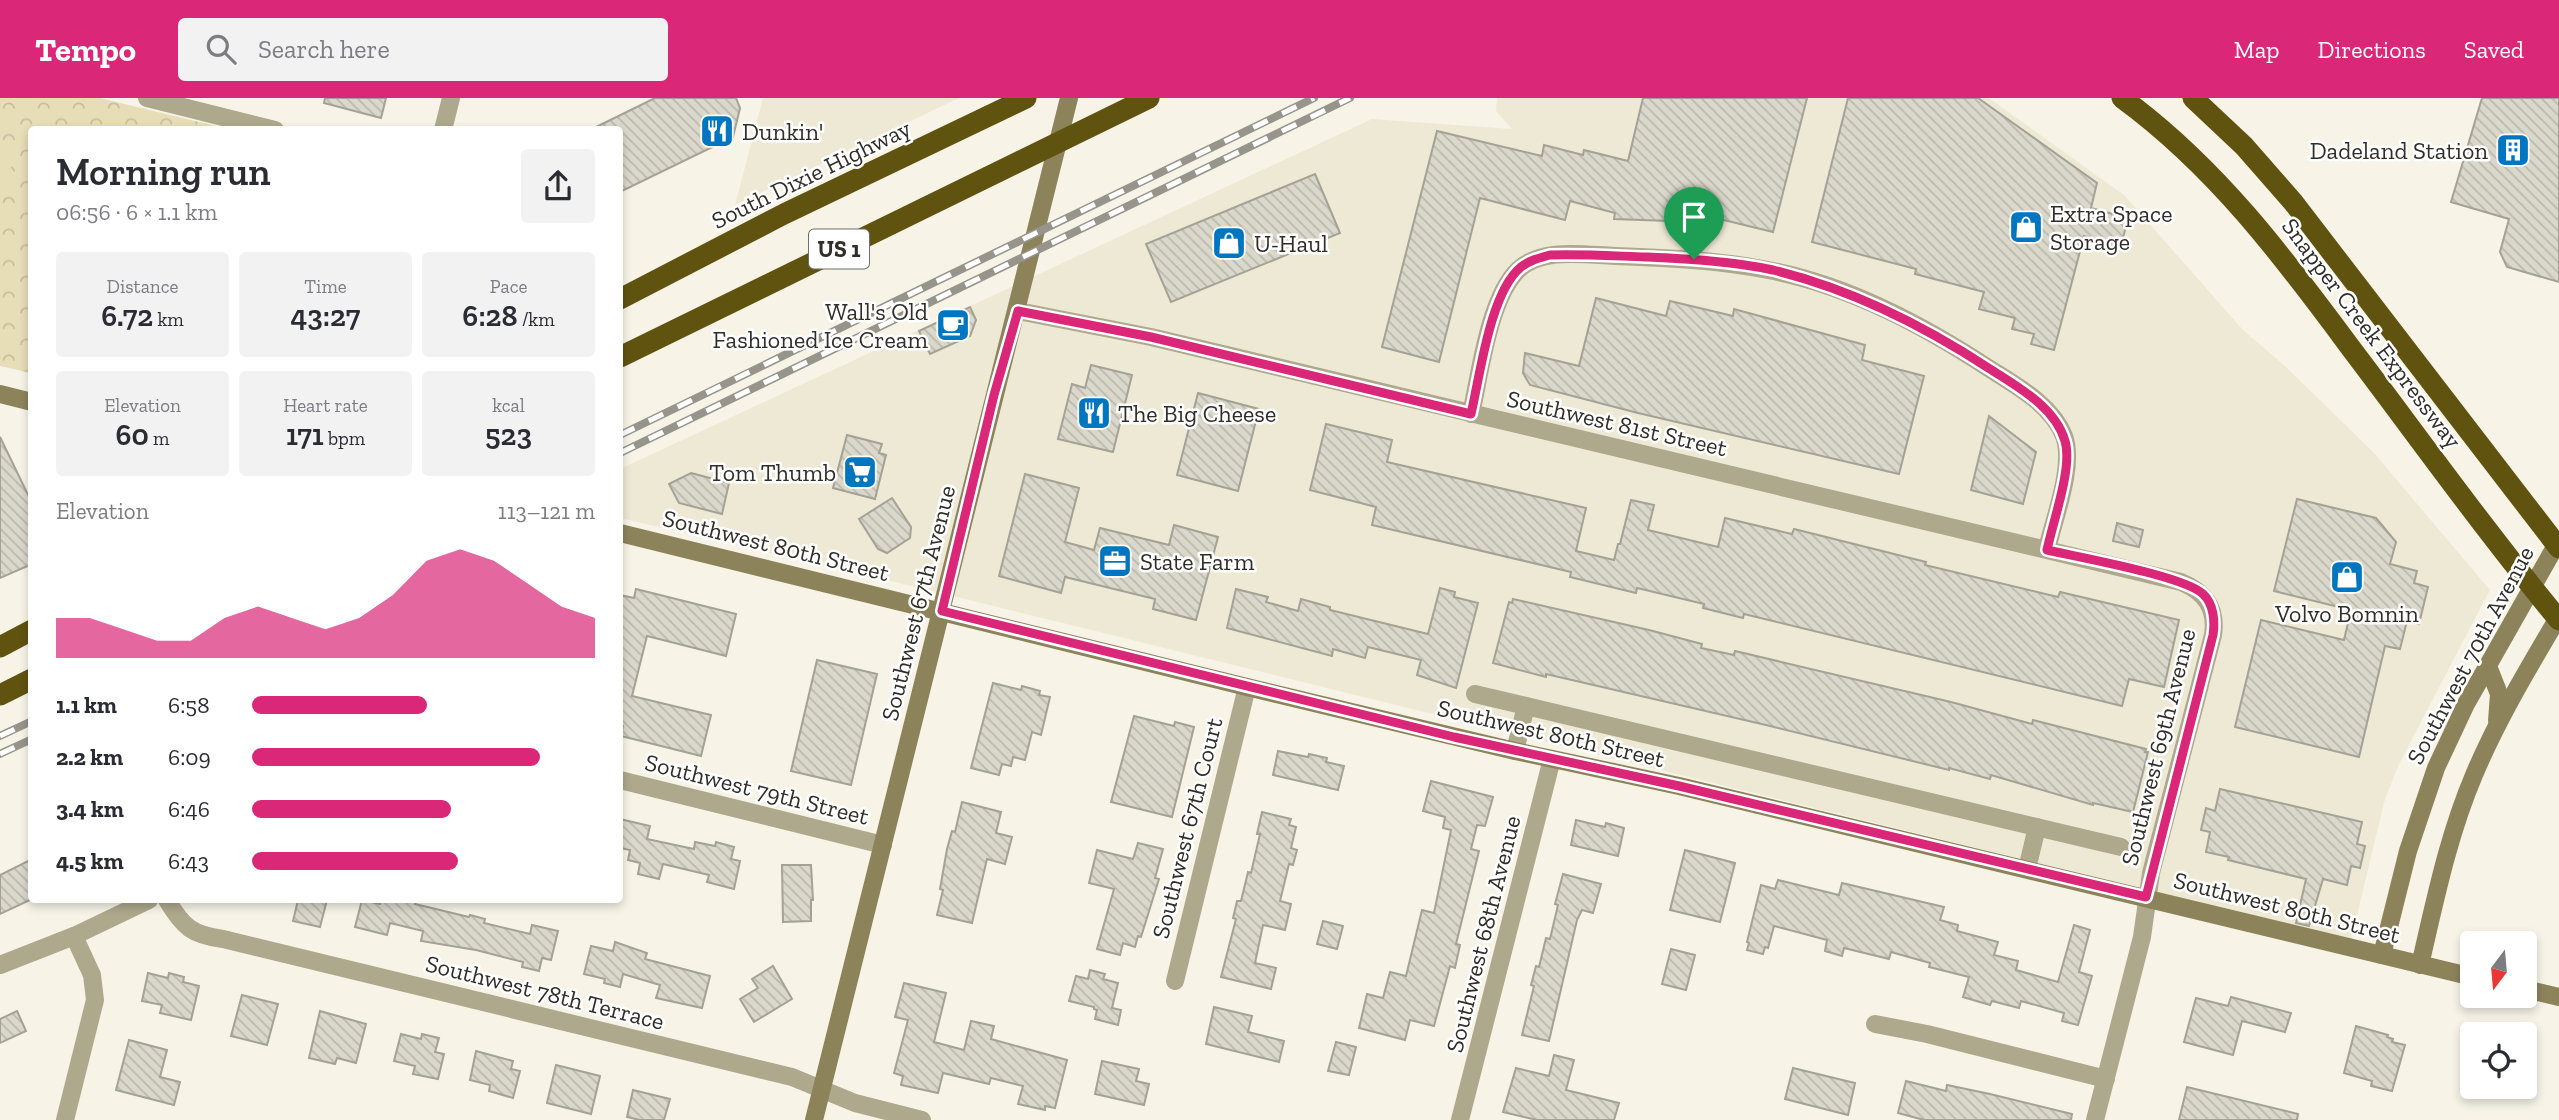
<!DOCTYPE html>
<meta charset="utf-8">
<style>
:root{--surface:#fff;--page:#f2f2f3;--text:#2b2b33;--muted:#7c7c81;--accent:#db2777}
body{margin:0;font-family:"Zilla Slab",serif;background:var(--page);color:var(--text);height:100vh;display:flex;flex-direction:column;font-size:26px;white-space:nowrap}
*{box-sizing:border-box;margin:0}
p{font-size:23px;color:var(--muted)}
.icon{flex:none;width:38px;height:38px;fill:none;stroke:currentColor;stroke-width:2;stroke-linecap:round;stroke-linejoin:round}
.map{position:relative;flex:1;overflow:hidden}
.drawer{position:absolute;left:28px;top:28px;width:595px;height:777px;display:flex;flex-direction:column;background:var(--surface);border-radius:7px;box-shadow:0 4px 10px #0003}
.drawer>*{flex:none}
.needle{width:46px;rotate:196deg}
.tools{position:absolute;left:2460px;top:833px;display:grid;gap:14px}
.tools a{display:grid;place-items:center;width:77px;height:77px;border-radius:7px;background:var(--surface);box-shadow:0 4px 10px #0003;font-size:35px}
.pin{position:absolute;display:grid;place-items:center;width:60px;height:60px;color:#fff;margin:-72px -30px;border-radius:50% 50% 50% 0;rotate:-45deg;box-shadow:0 0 7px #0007}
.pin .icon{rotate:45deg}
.round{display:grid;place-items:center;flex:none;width:74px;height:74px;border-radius:7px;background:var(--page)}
.overview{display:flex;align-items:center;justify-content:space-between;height:119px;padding:0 28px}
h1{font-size:38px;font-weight:600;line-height:52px}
.metrics{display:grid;grid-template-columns:repeat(3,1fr);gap:10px;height:119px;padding:7px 28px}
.metrics div{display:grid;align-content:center;border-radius:7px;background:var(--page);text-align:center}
.metrics b{font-size:30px;font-weight:600}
.metrics small{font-size:19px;font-weight:400}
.metrics p{font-size:19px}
.chart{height:196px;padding:14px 28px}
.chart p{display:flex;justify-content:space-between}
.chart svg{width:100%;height:126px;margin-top:7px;fill:var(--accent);opacity:.7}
ul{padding:0 28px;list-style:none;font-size:23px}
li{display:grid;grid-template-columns:112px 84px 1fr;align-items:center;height:52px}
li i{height:18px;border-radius:9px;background:var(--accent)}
header{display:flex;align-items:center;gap:42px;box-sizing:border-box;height:98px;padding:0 35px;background:var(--accent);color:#fff}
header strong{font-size:33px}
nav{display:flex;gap:38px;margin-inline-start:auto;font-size:24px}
.search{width:490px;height:63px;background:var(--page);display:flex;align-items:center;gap:18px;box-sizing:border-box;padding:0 24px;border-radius:7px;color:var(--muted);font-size:26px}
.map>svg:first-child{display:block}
</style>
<header>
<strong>Tempo</strong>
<div class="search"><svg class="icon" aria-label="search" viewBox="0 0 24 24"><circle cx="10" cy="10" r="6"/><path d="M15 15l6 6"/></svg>Search here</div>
<nav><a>Map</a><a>Directions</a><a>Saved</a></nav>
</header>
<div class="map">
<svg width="2559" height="1022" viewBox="0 0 2559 1022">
<defs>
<pattern id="forest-crowns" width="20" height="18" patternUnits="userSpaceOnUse" patternTransform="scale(1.75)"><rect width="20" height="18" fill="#e7deb7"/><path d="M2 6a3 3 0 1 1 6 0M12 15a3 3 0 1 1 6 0" fill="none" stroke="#c6bf9d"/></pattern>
<pattern id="building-back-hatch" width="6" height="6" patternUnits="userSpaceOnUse" patternTransform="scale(1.75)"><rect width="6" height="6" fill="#dad7cb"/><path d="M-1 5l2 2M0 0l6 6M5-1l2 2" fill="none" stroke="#bbb9ae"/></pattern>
</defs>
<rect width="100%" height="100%" fill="#f7f4e7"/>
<g fill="#eee9d5">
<polygon points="763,0 959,0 735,107"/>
<polygon points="1497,0 1989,0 2124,97 2243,232 2285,268 2374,355 2490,492 2399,666 2385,701 2351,842 925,491 620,420 620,371 1372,21 1512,31 1496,13"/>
</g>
<polygon fill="url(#forest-crowns)" points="0,0 100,0 228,31 32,32 31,275 0,268"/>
<polygon fill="#e7deb7" points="0,51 13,60 6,97 0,107"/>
<g fill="url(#building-back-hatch)" stroke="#a4a195" stroke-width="2">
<polygon points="325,0 386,0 381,20 324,5"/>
<polygon points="655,0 736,0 740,10 733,39 620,94 620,32 590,32"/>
<polygon points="1643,0 1807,0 1773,134 1699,116 1697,124 1614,121 1615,115 1570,103 1565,122 1480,100 1439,264 1382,249 1437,33 1542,58 1544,47 1583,57 1584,52 1628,63"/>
<polygon points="1848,0 1978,0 2097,85 2091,110 2128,120 2121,148 2084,138 2054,252 2031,246 2034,236 2012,231 2015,220 1979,211 1984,194 1915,176 1916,171 1812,144"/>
<polygon points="2482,0 2559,0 2559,184 2507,169 2500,154 2509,121 2451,104"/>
<polygon points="1315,76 1340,135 1171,204 1146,146"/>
<polygon points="1596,200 1666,218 1670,203 1733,218 1734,211 1865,247 1862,262 1924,278 1899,376 1638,315 1530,287 1523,275 1525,255 1579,268"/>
<polygon points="970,209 976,222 970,238 930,256 919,233"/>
<polygon points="1091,267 1132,277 1113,354 1058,341 1072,286 1085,290"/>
<polygon points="1198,295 1259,311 1238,393 1177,377"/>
<polygon points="1989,318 2036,354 2023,406 1971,392"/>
<polygon points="1326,326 1392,342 1387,364 1586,410 1576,453 1614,462 1618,446 1620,446 1631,402 1654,407 1648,432 1718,449 1725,420 1792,436 1794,431 1926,464 1925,467 2058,499 2060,494 2179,522 2164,589 2129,581 2122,608 1744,516 1743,520 1703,510 1704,506 1637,490 1636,495 1570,479 1571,474 1372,427 1376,409 1310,392"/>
<polygon points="847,337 882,346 879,355 886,357 875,401 833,390"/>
<polygon points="0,339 32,405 32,466 0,480"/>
<polygon points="691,375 729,385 722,416 679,405 669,386"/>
<polygon points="1025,376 1079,390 1065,444 1094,452 1100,430 1169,447 1174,427 1218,439 1196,522 1153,511 1155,501 1065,479 1061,495 999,478"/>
<polygon points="892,400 911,429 910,440 887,455 878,451 859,421"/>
<polygon points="2297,401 2376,420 2396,444 2390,466 2417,473 2414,485 2428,489 2419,526 2407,523 2400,551 2385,548 2359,659 2235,629 2261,522 2344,542 2351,512 2274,493"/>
<polygon points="2117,425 2143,432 2139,449 2113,443"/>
<polygon points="1440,490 1455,494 1454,499 1478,505 1456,590 1417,577 1421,562 1368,549 1365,560 1333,551 1332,558 1227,530 1236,491 1268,499 1266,504 1298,513 1301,501 1330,509 1330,512 1428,536"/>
<polygon points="636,491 736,516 726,558 647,538 632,598 711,617 701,658 621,638 623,628 620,627 620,497 634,500"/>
<polygon points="1513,501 1649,532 1702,546 1701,550 1734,557 1735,553 1951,604 2032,626 2033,622 2146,651 2145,654 2148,654 2133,714 2093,705 2093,707 1991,677 1990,681 1949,670 1949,672 1766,627 1546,576 1546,579 1493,565 1509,504 1512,505"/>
<polygon points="817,562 877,576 851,687 791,673"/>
<polygon points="993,585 1021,592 1022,588 1040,593 1039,597 1050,599 1041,637 1032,634 1025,662 1013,659 1011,668 1002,666 999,677 971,670"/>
<polygon points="1134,618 1174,628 1175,624 1194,629 1172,719 1111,704"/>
<polygon points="1278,653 1308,659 1309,656 1327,660 1326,664 1344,668 1338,692 1273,677"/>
<polygon points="1431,683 1493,699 1485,728 1477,727 1471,751 1479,753 1478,757 1456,846 1460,847 1455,870 1450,868 1434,928 1410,922 1405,942 1359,930 1367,896 1383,900 1390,874 1406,878 1422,812 1434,815 1451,732 1443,730 1445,719 1423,713"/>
<polygon points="2220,691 2362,724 2357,746 2365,748 2360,770 2351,768 2347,787 2323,781 2309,828 2296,825 2306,781 2228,762 2229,759 2206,754 2210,734 2201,732 2206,710 2215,713"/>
<polygon points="962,704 1001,714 996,735 1012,739 1005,766 987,761 972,825 937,817 943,792 940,791 947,751 952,733 955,734"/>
<polygon points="1262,714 1291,721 1289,727 1296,729 1291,750 1297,752 1293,767 1289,766 1280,803 1291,806 1285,832 1263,827 1255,865 1276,870 1271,891 1221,879 1236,821 1233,820 1237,803 1241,803 1248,774 1251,775 1260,736 1257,736"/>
<polygon points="620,721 650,728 647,741 694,751 695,744 715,748 716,744 734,749 731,761 740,763 734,791 707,784 709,777 663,766 659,781 638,776 640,765 628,762 630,752 620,750"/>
<polygon points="1576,722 1605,729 1606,725 1624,730 1618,758 1571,747"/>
<polygon points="1138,745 1163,751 1155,780 1159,781 1141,839 1138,838 1135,849 1123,845 1120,857 1097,851 1114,791 1089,785 1097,752 1133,761"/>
<polygon points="1685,752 1735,765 1720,824 1670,812"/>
<polygon points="32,761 32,801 0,816 0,777"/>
<polygon points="782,767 811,767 813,802 811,802 811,823 783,824"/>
<polygon points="1563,776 1601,786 1593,815 1582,812 1577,822 1549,943 1522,937 1534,888 1531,887 1536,868 1539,869 1546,840 1550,841 1558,807 1555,806"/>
<polygon points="1778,782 1839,797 1842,785 1944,809 1940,822 1958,827 1957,833 1998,844 1994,857 2018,863 2016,872 2058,884 2074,827 2090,832 2079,874 2092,878 2078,927 2062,923 2064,915 2021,903 2019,910 1992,903 1990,907 1963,899 1969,879 1929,869 1930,865 1891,854 1889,861 1844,850 1842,858 1825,853 1827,842 1774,828 1768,850 1765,849 1763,856 1747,852 1749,845 1747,844 1761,787 1775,791"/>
<polygon points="298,802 327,802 320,829 293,823"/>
<polygon points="362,802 380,806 381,802 416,802 415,806 469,819 470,817 485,821 484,825 530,836 532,827 558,833 551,862 542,860 539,873 522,869 523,864 476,852 421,843 423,833 390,825 387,837 355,829"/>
<polygon points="1323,823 1343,828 1337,851 1317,846"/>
<polygon points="615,844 647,855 645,861 710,878 702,910 656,900 660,887 623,876 620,889 604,885 605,881 584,876 591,848 613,853"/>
<polygon points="1671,851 1695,857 1686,892 1662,886"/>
<polygon points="773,868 792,901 754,924 740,901 758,890 752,881"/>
<polygon points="1090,872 1105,876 1103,881 1118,885 1112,910 1121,912 1118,927 1095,921 1097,912 1094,911 1094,909 1069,903 1076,878 1088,881"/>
<polygon points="148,875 168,880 169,875 184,879 183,884 199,888 191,922 160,915 162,907 142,903"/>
<polygon points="904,885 946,895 934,944 964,952 971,923 994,928 991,941 1067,962 1055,1010 1045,1008 1045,1012 1018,1006 1023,988 991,980 989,986 943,975 938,995 901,987 903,978 894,975 908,922 895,919"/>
<polygon points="242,897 278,906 267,947 231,938"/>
<polygon points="2231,899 2291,915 2285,934 2242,923 2233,957 2184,944 2196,900 2228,908"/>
<polygon points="1214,909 1252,918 1248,934 1284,943 1279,964 1206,946"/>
<polygon points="17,913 26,933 0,945 0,921"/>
<polygon points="320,913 366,926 356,965 337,960 335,966 309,960"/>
<polygon points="2356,928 2388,937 2387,939 2393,941 2392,944 2405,947 2392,993 2371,988 2372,983 2344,975"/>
<polygon points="401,936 421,941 422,936 439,940 435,954 444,956 438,981 413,976 415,968 394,963"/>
<polygon points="129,942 167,952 160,979 180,984 174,1007 116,992"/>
<polygon points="1336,944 1356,949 1349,977 1328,973"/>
<polygon points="476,953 513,963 511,971 520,973 513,1000 489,993 490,987 470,982"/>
<polygon points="1554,957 1574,962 1566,992 1619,1005 1614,1022 1537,1022 1503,1014 1516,970 1549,978"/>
<polygon points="1102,963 1139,971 1136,983 1149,986 1144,1007 1095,996"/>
<polygon points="556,967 600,978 591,1016 547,1005"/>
<polygon points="1793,970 1855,985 1848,1017 1785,1001"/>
<polygon points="1906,983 1946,993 1947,987 1990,996 2072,1016 2071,1022 1924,1022 1898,1015"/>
<polygon points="2187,989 2298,1016 2297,1022 2179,1022"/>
<polygon points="633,992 670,1001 664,1022 640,1022 627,1019"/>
</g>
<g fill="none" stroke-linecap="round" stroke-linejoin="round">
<g stroke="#aea88d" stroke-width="18">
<polyline points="147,0 275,32"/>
<polyline points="443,32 451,0"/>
<path d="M 1018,213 L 1151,239 L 2181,484 C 2205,494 2217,510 2213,537 L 2151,775 L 2142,839 L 2095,1022"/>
<path d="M 1471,316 C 1480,276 1489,200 1518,172 C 1542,149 1585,157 1615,158 C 1667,160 1718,162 1768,172 C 1848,187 1923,227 1990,271 C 2017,288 2052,307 2064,338 C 2075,368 2054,420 2047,451"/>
<polyline points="1475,596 2121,749"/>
<polyline points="1515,653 1526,608"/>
<polyline points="620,682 883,747"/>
<polyline points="2027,771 2037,729"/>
<path d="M 167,802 C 183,829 192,837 223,841 L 792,979 L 855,1005 L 922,1022"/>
<polyline points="0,867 74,838 149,802"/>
<polyline points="1175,883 1247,589"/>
<polyline points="1875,926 1927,936 2106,981"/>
<polyline points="65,1022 95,902 92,877 74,838"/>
<polyline points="1460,1022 1552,661"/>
</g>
<g stroke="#8d835b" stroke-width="18">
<polyline points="0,296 32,304"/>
<polyline points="620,435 1247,589 1515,653 1679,688 2473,879"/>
<polyline points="2488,568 2499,596 2497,623"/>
<polyline points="2382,857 2408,753 2436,670 2466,606 2559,442"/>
<path d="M 2420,867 C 2435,803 2448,738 2474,677 C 2497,622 2529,569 2559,518"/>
<polyline points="2525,891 2559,899"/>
<polyline points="814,1022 1069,0"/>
</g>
<g stroke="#60520f" stroke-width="21">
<path d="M 2122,0 C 2215,68 2282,157 2350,249 C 2419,340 2486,434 2559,522"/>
<polyline points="2193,0 2244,48 2293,104 2559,450"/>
<polyline points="620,201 784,116 1026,0"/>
<polyline points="620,259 1149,0"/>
<polyline points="0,549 32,532"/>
<polyline points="0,597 32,581"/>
</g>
<g stroke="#96948b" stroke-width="8">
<g id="rail">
<polyline points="620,337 1314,0"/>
<polyline points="620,355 1350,0"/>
<polyline points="0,638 32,623"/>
<polyline points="0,656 32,641"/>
</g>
</g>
<use href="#rail" stroke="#fff" stroke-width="5" stroke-dasharray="16" stroke-linecap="butt"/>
</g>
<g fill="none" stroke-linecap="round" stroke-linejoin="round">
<g stroke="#fff" stroke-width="14">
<path id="route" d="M 1550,157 C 1582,156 1614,158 1646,159 C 1688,161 1732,163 1773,172 C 1851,191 1923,227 1990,271 C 2018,289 2055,309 2065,343 C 2073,369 2053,423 2047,452 C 2078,459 2184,478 2203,496 C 2214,506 2215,524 2213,537 L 2146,799 L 1679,688 L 1454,639 L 942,513 L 994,297 L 1018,213 L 1151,239 L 1471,316 C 1480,278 1490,194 1521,169 C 1530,162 1539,160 1550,157 Z"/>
</g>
<use href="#route" stroke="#db2777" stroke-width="9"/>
</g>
<defs>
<g id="restaurant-square" transform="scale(1.75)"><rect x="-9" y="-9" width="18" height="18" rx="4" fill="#0076c0" stroke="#fff"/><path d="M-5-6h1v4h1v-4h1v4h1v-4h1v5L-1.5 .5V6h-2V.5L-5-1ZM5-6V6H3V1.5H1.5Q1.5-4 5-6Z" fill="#fff"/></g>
<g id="building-square" transform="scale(1.75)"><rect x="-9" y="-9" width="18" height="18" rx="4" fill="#0076c0" stroke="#fff"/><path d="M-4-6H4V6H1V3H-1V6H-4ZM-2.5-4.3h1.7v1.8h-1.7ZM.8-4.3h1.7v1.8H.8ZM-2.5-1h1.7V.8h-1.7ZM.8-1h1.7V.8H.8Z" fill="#fff"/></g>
<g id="shop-square" transform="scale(1.75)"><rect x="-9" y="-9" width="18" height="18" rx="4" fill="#0076c0" stroke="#fff"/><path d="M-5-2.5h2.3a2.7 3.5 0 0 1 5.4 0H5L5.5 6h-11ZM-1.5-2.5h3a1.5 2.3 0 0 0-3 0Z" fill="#fff"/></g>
<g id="cafe-square" transform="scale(1.75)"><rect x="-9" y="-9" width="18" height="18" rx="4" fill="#0076c0" stroke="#fff"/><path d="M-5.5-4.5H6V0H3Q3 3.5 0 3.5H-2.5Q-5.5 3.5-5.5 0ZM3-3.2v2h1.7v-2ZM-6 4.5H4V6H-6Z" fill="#fff"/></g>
<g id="supermarket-square" transform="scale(1.75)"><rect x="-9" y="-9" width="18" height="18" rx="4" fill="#0076c0" stroke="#fff"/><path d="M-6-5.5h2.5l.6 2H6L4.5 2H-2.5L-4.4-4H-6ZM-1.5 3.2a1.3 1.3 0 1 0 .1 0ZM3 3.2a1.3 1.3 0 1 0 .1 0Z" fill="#fff"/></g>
<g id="office-square" transform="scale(1.75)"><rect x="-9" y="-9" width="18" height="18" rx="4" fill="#0076c0" stroke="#fff"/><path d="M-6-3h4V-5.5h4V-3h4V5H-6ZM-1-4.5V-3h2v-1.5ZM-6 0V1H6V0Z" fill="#fff"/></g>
</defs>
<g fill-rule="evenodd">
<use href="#restaurant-square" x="717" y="33"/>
<use href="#building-square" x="2513" y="52"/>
<use href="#shop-square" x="2026" y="129"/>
<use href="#shop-square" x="1229" y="145"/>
<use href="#cafe-square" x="953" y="227"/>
<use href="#restaurant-square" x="1094" y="315"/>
<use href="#supermarket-square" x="860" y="374"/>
<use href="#office-square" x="1115" y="463"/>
<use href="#shop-square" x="2347" y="479"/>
</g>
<g text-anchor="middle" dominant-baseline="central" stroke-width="5" stroke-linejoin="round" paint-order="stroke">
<rect fill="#fff" stroke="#6d6d69" stroke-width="2" x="809" y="131.5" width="60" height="39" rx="5"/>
<g font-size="23" font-weight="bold" fill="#2f2e29">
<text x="839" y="151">US 1</text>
</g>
<g font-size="24" fill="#2f2e29" stroke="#fff" text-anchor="start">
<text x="742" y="33">Dunkin'</text>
<text x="2488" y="52" text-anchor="end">Dadeland Station</text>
<text x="2050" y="115">Extra Space<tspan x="2050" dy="28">Storage</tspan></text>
<text x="1254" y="145">U-Haul</text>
<text x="928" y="213" text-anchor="end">Wall's Old<tspan x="928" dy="28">Fashioned Ice Cream</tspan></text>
<text x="1118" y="315">The Big Cheese</text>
<text x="836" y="374" text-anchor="end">Tom Thumb</text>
<text x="1140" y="463">State Farm</text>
<text x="2347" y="515" text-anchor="middle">Volvo Bomnin</text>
</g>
<g font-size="24" fill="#2f2e29" stroke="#fff">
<text transform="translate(811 76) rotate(-26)">South Dixie Highway</text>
<text transform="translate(2372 235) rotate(53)">Snapper Creek Expressway</text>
<text transform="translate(1617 325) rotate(13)">Southwest 81st Street</text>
<text transform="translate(776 447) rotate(14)">Southwest 80th Street</text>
<text transform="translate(918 505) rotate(-76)">Southwest 67th Avenue</text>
<text transform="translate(2470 557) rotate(-62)">Southwest 70th Avenue</text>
<text transform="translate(1551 635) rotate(13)">Southwest 80th Street</text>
<text transform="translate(2158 649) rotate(-76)">Southwest 69th Avenue</text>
<text transform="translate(757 691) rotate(14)">Southwest 79th Street</text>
<text transform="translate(1187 730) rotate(-76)">Southwest 67th Court</text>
<text transform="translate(2287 809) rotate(14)">Southwest 80th Street</text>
<text transform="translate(1483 836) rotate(-76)">Southwest 68th Avenue</text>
<text transform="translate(545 894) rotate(14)">Southwest 78th Terrace</text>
</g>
</g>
</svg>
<div class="tools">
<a><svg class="needle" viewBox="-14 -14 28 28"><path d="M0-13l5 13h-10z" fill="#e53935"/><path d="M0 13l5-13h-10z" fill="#7c7c81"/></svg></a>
<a><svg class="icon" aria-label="locate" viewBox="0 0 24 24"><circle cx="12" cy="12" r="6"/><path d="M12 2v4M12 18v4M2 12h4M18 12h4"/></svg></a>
</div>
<div class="pin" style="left:1694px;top:161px;background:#1e9e55"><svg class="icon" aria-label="arrive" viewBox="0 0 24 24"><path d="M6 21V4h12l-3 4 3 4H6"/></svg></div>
<section class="drawer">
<div class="overview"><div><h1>Morning run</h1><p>06:56 · 6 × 1.1 km</p></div><a class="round"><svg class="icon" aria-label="share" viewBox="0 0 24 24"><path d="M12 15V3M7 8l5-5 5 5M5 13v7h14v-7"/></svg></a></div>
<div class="metrics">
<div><p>Distance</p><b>6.72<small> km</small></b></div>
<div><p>Time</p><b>43:27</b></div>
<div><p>Pace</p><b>6:28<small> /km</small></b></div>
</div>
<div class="metrics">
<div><p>Elevation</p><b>60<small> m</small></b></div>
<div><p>Heart rate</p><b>171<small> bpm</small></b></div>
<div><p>kcal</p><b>523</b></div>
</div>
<div class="chart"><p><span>Elevation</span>113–121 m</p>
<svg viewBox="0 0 160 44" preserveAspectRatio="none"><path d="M0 44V30L10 30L20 34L30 38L40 38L50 30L60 26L70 30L80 34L90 30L100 22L110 10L120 6L130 10L140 18L150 26L160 30V44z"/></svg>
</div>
<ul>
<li><b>1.1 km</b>6:58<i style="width:51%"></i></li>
<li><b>2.2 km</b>6:09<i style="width:84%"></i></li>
<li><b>3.4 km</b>6:46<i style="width:58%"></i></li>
<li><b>4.5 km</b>6:43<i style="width:60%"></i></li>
</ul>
</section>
</div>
